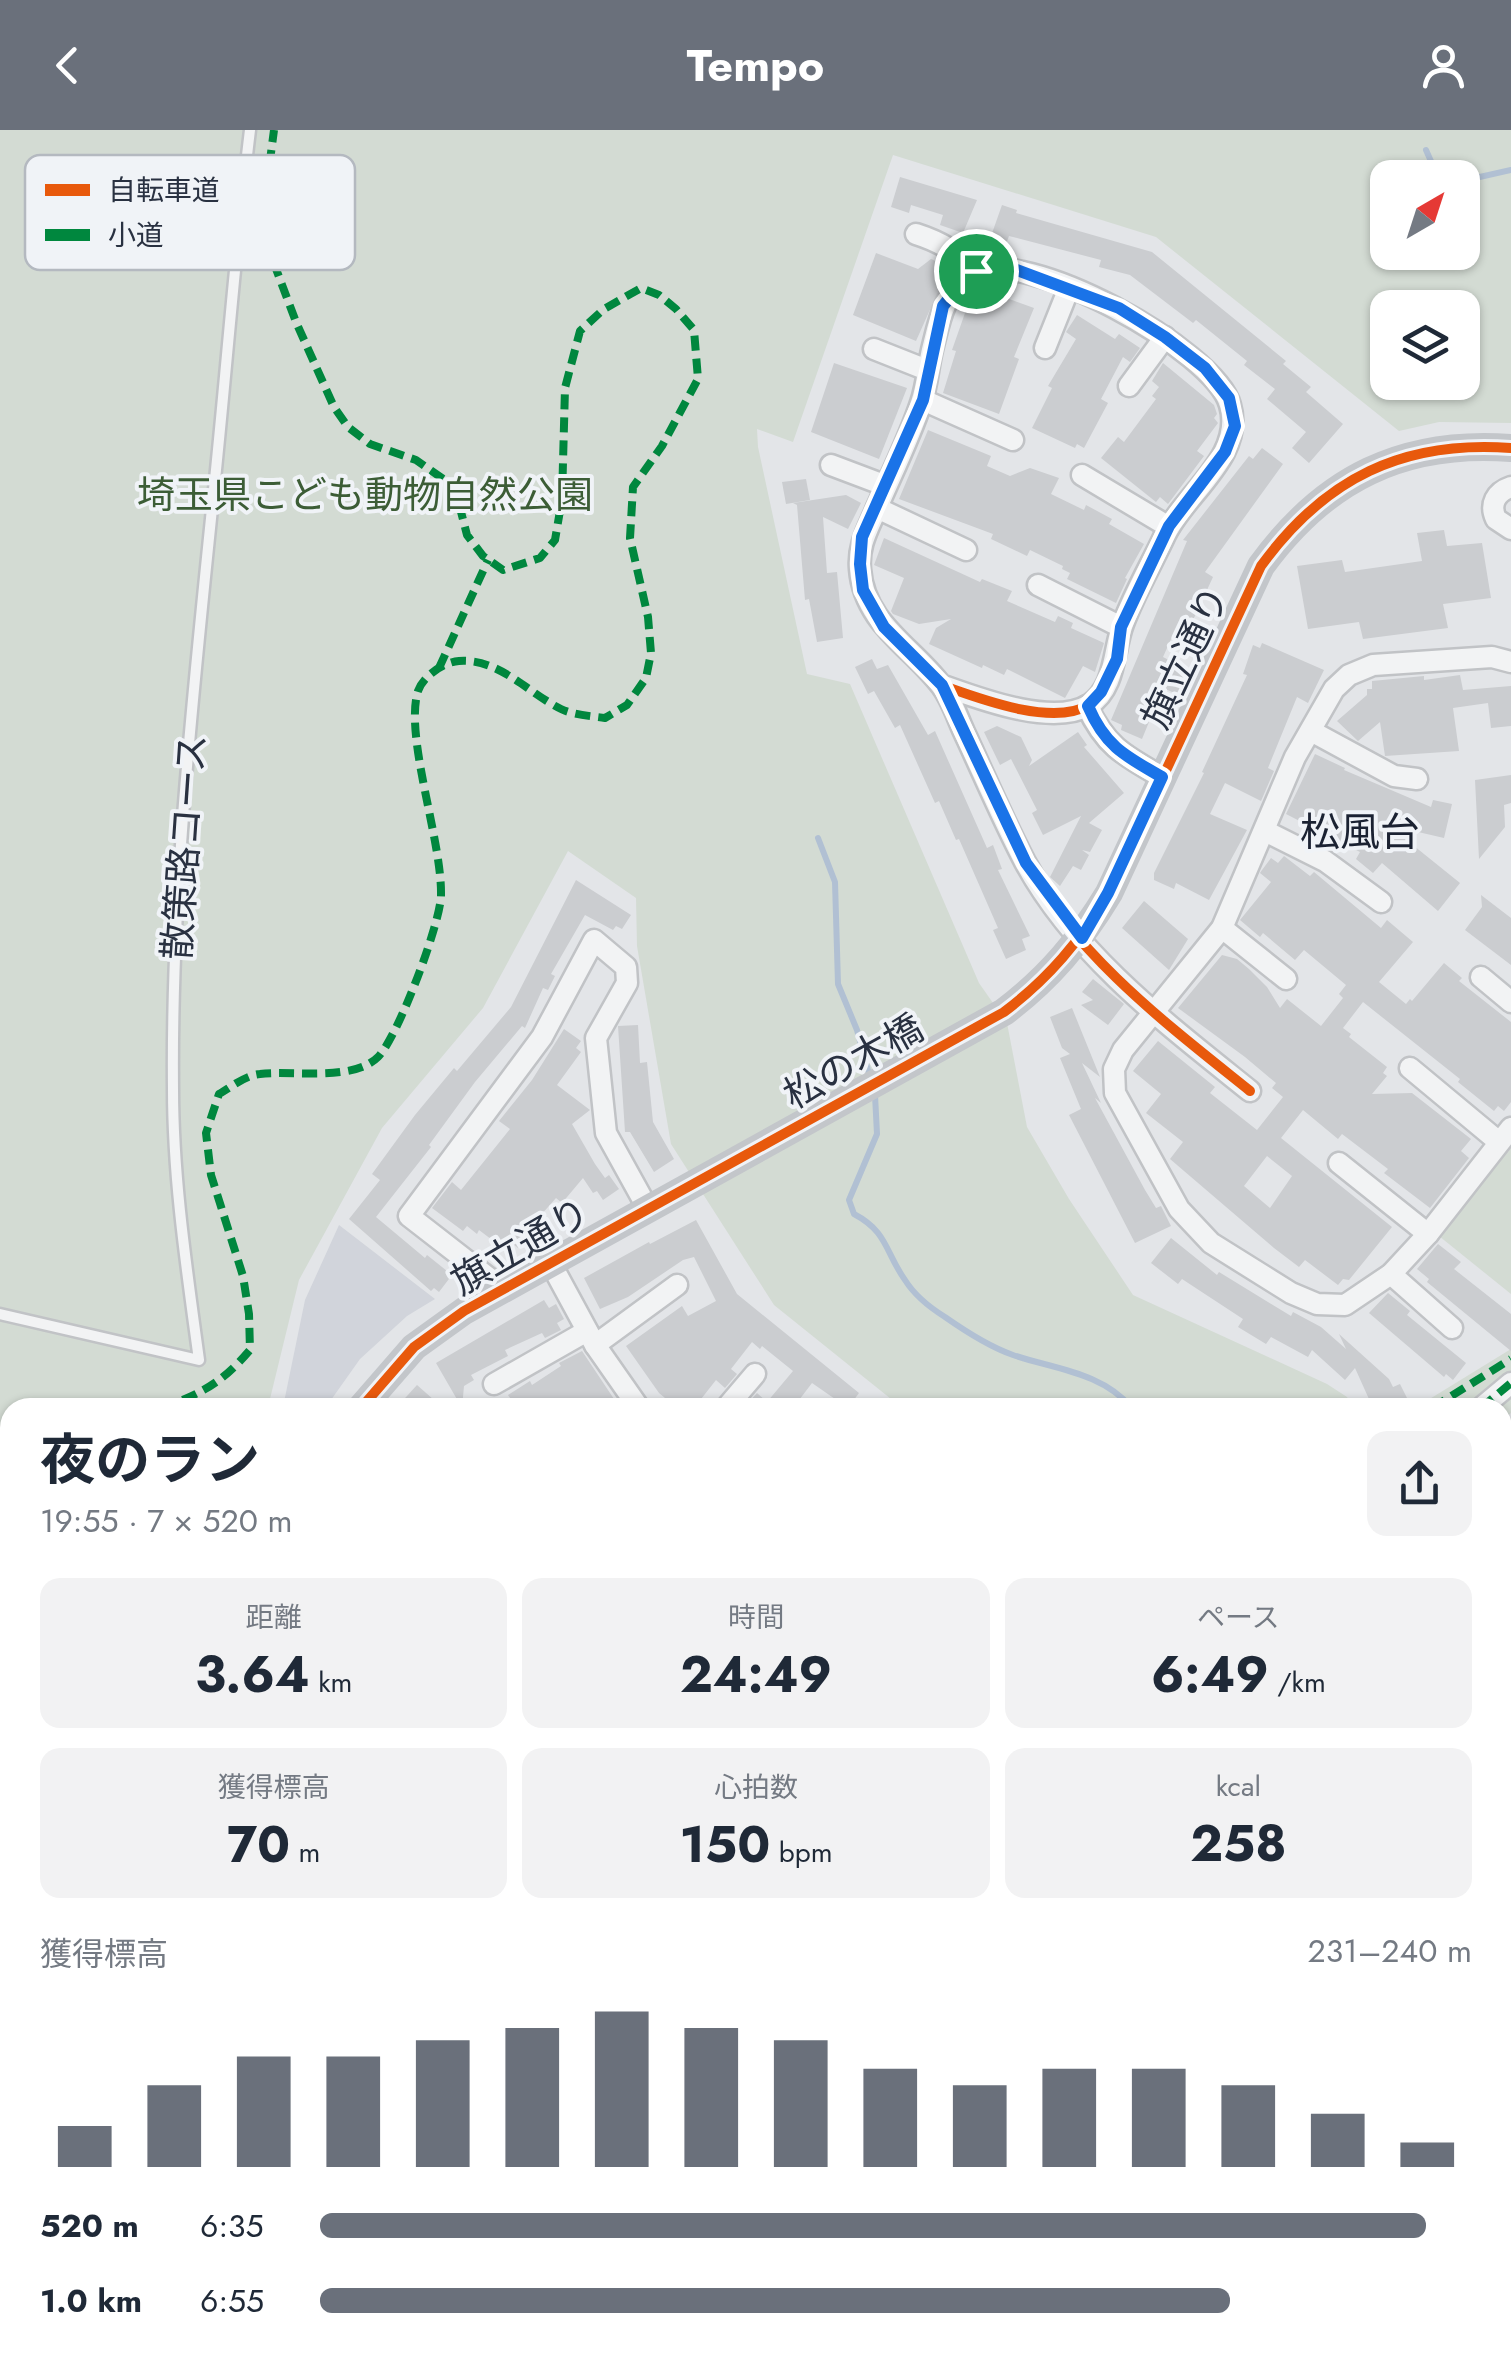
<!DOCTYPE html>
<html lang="ja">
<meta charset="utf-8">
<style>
:root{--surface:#fff;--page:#f2f2f3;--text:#1f2937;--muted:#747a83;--accent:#6a707b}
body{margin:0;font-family:Jost,"Noto Sans JP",sans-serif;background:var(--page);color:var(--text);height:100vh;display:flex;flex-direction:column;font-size:38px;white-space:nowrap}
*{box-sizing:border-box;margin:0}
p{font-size:32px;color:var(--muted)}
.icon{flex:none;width:55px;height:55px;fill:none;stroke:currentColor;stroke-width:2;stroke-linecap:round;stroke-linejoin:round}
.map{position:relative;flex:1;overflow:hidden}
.drawer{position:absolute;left:0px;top:1268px;width:1512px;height:962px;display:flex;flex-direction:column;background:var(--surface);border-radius:30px 30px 0 0;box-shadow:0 2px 8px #0004}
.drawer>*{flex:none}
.needle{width:65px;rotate:39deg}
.fabs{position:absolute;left:1370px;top:30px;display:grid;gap:20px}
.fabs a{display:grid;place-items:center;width:110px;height:110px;border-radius:20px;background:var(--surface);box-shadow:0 2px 8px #0004;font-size:50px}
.pin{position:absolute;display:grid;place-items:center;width:85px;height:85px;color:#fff;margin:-42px;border:5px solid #fff;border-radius:50%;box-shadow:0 2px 10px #0007}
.round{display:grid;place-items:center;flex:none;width:105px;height:105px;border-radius:20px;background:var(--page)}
.head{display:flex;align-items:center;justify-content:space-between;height:170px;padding:0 40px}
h1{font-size:55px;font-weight:700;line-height:75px}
.figures{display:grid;grid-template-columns:repeat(3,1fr);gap:15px;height:170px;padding:10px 40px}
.figures div{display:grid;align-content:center;border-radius:20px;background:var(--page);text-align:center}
.figures b{font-size:50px;font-weight:700}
.figures small{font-size:28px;font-weight:400}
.figures p{font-size:28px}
.chart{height:280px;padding:20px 40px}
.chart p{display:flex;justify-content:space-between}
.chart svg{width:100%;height:180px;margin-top:10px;stroke:var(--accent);stroke-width:6}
ul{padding:0 40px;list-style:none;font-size:32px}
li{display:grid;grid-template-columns:160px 120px 1fr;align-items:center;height:75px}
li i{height:25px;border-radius:12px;background:var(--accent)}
header{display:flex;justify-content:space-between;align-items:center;height:130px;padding:0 40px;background:var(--accent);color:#fff;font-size:45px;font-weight:700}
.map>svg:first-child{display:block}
</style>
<header><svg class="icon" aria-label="back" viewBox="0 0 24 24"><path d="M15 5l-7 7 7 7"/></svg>Tempo<svg class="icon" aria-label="person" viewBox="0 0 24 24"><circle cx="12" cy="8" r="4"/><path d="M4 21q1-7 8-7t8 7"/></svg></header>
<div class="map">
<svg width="1511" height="2228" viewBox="0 0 1511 2228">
<rect width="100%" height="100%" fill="#e3e5e8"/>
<polygon fill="#d1d4db" points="339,1095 435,1169 407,1186 360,1229 326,1277 283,1277 305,1170"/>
<g fill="#d3dbd3" fill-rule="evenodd">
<path d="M 0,0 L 1511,0 L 1511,293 L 1439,292 L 1399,301 L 1156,107 L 893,25 L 793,312 L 757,299 L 758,317 L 807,544 L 850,554 L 979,853 L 1007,893 L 1027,997 L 1069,1069 L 1133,1165 L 1327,1254 L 1347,1267 L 1353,1277 L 901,1277 L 774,1175 L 671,1014 L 637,816 L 636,768 L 568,721 L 483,878 L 382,998 L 299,1150 L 268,1277 L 10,1278 L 10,1418 L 0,1418 ZM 1388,48 L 1462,48 L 1462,122 L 1388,122 ZM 1388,178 L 1462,178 L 1462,252 L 1388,252 Z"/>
<polygon points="1511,1018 1511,1164 1439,1106"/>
<polygon points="1511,1219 1511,1283 1503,1289 1502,1278 1415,1278"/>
<polygon points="1503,1551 1511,1559 1511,2021 1503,2023"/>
<polygon points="1511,2119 1511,2204 1502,2208 1502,2122"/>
<polygon points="541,2220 690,2220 686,2228 537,2228"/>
<polygon points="1201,2220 1471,2220 1449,2228 1169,2228"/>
</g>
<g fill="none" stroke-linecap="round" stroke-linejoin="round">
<g stroke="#b1c0d3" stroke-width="6">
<polyline points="1426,20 1434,38 1452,48"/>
<polyline points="1462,51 1511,40"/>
<polyline points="818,708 835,752 838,854 857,900 870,948"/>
<path d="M 875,965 L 877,1004 L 849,1070 L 854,1084 C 888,1102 885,1122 905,1150 C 915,1166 929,1177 945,1187 C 965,1201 990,1217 1013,1225 C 1054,1239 1102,1242 1132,1278"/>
</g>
</g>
<g fill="#cbcdd0" fill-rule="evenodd">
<polygon points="900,47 977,70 963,103 940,95 943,85 911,75 909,83 891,77"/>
<polygon points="1002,75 1017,80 1016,83 1152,122 1286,231 1283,234 1311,257 1306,262 1343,294 1309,333 1292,318 1306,302 1267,269 1275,259 1244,235 1247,231 1196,190 1193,193 1130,145 1099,137 1101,130 1009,106 1006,114 990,109"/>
<polygon points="876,123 918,139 931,129 949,137 916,211 853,185"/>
<polygon points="982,159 1034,178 1014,227 1019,229 999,284 943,263 956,221 952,220 972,163 980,166"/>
<polygon points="1077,185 1115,209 1119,204 1140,218 1130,232 1123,227 1101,269 1108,273 1084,318 1077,314 1075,318 1032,298 1052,258 1048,256 1076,209 1066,202"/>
<polygon points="834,233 907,258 879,329 811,302"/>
<polygon points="1163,233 1214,275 1217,284 1214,288 1218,293 1197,321 1204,326 1168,374 1160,367 1156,372 1101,328 1118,307 1124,312 1156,269 1152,266 1159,257 1152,251"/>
<polygon points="928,300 991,326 987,336 1010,346 1030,338 1059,348 1051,364 1084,380 1086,375 1112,389 1109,394 1144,414 1125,448 1127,449 1116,473 1067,449 1070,443 1062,439 1063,436 1030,420 1027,426 991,409 993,404 899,369"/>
<polygon points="1262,318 1283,334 1205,442 1213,447 1187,503 1176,498 1163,527 1190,541 1179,565 1163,558 1142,609 1121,600 1122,595 1111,590 1187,411 1183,410 1249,326 1253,329"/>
<polygon points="806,349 810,370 786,374 782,352"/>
<polygon points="846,365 861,373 848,399 823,387 827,443 837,442 843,508 817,512 809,469 805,470 797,375 793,373"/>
<polygon points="1444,400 1447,416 1482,413 1491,468 1443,474 1448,498 1363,509 1359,492 1308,499 1297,436 1342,430 1345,442 1422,431 1417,403"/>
<polygon points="884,408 980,452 982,449 1012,461 1007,471 1055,492 1058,486 1073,493 1071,498 1104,513 1095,542 1083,536 1065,568 1007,539 1004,545 983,535 982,538 929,514 936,498 951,489 919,494 893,484 891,481 904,448 874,435"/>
<polygon points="1262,513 1324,540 1308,573 1297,567 1268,638 1274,641 1261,671 1225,653 1210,684 1247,700 1209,770 1176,753 1174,759 1154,750 1154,743 1204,643 1202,642 1247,545 1243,544 1253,515 1260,518"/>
<polygon points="872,529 877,539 888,535 928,605 935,601 987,718 993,715 1002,739 998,740 1030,806 1022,809 1026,820 1006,829 993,800 998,798 959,709 956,710 939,671 935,673 900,595 895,598 874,561 868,564 855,537"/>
<polygon points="1460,545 1463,560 1511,556 1511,596 1491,598 1488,573 1453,578 1459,621 1385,626 1380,592 1358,611 1337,591 1367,565 1367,559 1372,559 1372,551 1424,546 1424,550"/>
<polygon points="997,596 1021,607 1032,630 1029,636 1078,602 1087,615 1084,617 1124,663 1089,693 1102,700 1090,722 1082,720 1089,725 1081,740 1073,736 1060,756 1050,747 1081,686 1043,705 1032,683 1037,680 1011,629 1000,635 984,602"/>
<polygon points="1315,624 1345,638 1344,640 1431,677 1433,670 1452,674 1444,708 1388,695 1460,753 1438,781 1382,733 1373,743 1356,729 1360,722 1286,684"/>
<polygon points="1511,645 1511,673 1504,675 1505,697 1479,729 1475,650"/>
<path d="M 1284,726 L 1310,746 L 1314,742 L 1381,798 L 1387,790 L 1413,812 L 1379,852 L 1406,874 L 1410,869 L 1412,871 L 1444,833 L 1462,848 L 1459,851 L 1511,892 L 1511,972 L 1504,981 L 1498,976 L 1494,981 L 1458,952 L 1460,949 L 1363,872 L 1343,898 L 1351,904 L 1349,907 L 1387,937 L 1383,943 L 1387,946 L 1372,964 L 1412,963 L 1471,1009 L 1461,1021 L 1469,1028 L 1430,1078 L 1384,1043 L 1388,1039 L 1342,1004 L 1338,1009 L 1303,980 L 1281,1008 L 1392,1097 L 1349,1150 L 1343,1149 L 1338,1155 L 1305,1130 L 1299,1137 L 1274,1118 L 1170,1029 L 1183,1012 L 1146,983 L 1161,964 L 1133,941 L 1158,911 L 1215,957 L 1210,963 L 1257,1000 L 1283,967 L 1272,958 L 1276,953 L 1245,927 L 1178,878 L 1222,825 L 1237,829 L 1249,839 L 1267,857 L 1280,878 L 1287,869 L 1321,896 L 1343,868 L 1339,864 L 1346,855 L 1304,820 L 1295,830 L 1263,803 L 1260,807 L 1240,790 L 1271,752 L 1260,743 L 1262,740 L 1271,728 L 1278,733 ZM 1267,1026 L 1292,1046 L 1270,1078 L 1244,1056 Z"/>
<polygon points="576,750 631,785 622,799 616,796 613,800 585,785 551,844 555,846 548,860 543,858 525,898 522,896 475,952 429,1015 431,1017 376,1087 425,1128 427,1125 452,1145 439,1162 434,1158 431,1161 349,1089 380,1050 372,1044 415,985 454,938 457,941 511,877"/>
<polygon points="1481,765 1511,788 1511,835 1465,800 1482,777"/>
<polygon points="1144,771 1188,809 1169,840 1122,798"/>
<polygon points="1093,849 1124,874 1108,895 1081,875 1093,870 1082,862"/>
<polygon points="1072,878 1100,947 1082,933 1101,973 1095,968 1145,1060 1156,1078 1161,1076 1171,1096 1135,1113 1069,985 1081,979 1060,928 1070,924 1062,918 1050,887"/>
<polygon points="638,895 640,933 647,932 653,992 674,1029 654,1042 630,1002 625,1002 618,896"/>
<polygon points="564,899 581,911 576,918 581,922 557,955 590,980 572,994 595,1034 605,1048 609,1045 619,1059 603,1070 597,1061 593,1063 583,1048 562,1073 556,1068 526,1102 529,1104 518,1118 513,1114 508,1122 479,1100 477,1104 467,1096 463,1101 432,1078 452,1052 461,1060 510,999 499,991 532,950"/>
<polygon points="696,1090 737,1164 859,1263 848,1278 812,1253 793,1278 749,1278 746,1275 757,1263 767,1272 793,1241 762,1216 760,1219 752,1212 731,1239 737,1244 725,1258 716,1250 694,1278 677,1278 659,1263 626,1216 682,1176 688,1186 716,1171 694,1127 683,1130 628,1167 600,1179 584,1148 649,1112 650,1114"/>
<polygon points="1171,1108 1217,1145 1219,1142 1291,1186 1293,1182 1321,1197 1346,1219 1339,1204 1389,1249 1393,1257 1400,1254 1408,1270 1392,1278 1373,1278 1355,1238 1345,1250 1312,1220 1308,1227 1271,1207 1266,1214 1238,1197 1243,1189 1182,1149 1178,1154 1151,1133"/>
<polygon points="1438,1114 1461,1132 1454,1139 1511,1184 1511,1221 1427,1152 1429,1149 1417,1139"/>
<polygon points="1388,1163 1410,1181 1407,1185 1466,1233 1453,1250 1446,1244 1444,1247 1369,1183"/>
<polygon points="544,1170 549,1178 556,1174 564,1189 557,1193 561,1200 545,1208 542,1203 505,1220 508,1226 471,1245 474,1250 464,1256 462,1278 436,1233"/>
<polygon points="582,1221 620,1278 517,1278 508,1265 530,1251 532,1255 561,1236 559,1233"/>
<polygon points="417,1255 443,1278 396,1278"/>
</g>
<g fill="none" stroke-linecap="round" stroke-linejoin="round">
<g stroke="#c1c3c6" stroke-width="15">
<path id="lane" d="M 0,1184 L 199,1230 C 187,1141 173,1050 173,959 C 171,762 193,565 213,369 C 226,246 235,123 250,0"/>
</g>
<g stroke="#c1c3c6" stroke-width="25">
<g id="street">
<path d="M 916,104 C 941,112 957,122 976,141"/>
<polyline points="1045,218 1069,158"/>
<polyline points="874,219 927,240"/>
<polyline points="1129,256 1165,207"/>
<polyline points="923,270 1013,310"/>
<polyline points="831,335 884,355"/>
<polyline points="1082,345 1169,397"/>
<path d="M 1511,357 C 1496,362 1489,374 1496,389 L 1511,399"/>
<polyline points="877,378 966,420"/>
<polyline points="1038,455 1121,497"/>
<polyline points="1511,532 1492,527 1373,535 1349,545 1334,559 1295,627 1222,798 1123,920 1114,939 1115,963 1179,1079 1211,1113 1291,1163 1317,1174 1345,1175 1391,1144 1428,1104 1511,998"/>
<path d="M 941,555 C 978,568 1052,597 1089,575 C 1116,558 1113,520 1123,494 C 1134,464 1151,435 1165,405 C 1185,363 1245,326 1230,275 C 1215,220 1023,114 972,144 C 944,160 939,192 932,220 C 928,237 927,256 921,273 C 909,309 891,345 876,380 C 867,401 858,416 860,439 C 864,493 911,516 940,554 C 951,567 957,587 964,602 C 984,645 1003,690 1025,732 C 1076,826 1168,895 1250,961"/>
<path d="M 1087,576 C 1105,616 1125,626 1162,647"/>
<polyline points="1311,601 1394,646 1417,649"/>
<polyline points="1265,701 1325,731 1381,772"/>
<polyline points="1222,798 1286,849"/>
<polyline points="1481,847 1511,872"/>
<polyline points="1410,938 1499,1012"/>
<polyline points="1339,1033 1428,1104"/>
<polyline points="550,1132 595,1215 639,1278"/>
<polyline points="1391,1144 1452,1198"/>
<polyline points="503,1159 409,1086 542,907 594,810 626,837 627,853 596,908 606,1003 648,1079"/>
<polyline points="595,1215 677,1155"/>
<polyline points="494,1254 587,1201"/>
<polyline points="726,1278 755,1244"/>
<polyline points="1481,1278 1511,1253"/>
<polyline points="1511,1378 1511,1383"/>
<polyline points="0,1496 10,1497"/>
<polyline points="0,1616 10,1616"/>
<polyline points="0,1718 10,1736"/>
<polyline points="0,2008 10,1998"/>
<polyline points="9,2228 10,2181"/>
<polyline points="273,2228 273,2220"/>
<polyline points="504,2228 508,2220"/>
<polyline points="717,2228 721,2220"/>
</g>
</g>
<g stroke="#b5b8bc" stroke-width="42">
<polyline id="highway" points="1492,2228 1511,2221"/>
</g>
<use href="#lane" stroke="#f2f3f4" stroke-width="10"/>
<use href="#street" stroke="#f2f3f4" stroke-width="20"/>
<g stroke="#c3c6ca" stroke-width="28">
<path d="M 361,1278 L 414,1217 L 464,1181 L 1004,882 C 1049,848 1080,811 1109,763 L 1261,436 C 1325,348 1403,310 1511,318"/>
<polyline points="0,1895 10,1911"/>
<polyline points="1502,2091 1511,2087"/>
<polyline points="939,2220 973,2228"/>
<polyline points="1049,2228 1093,2220"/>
</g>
<use href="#highway" stroke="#f6f6f7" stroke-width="38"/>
<g stroke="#00873e" stroke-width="8" stroke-dasharray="15 8" stroke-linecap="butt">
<polyline points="439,538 488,430"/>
<path d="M 161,1278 C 201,1264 222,1253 250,1220 L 249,1184 L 243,1146 L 211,1045 L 206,1003 L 219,964 C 231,957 246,945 260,944 C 292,940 353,952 378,927 C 398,907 441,792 441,765 C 442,710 404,606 418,561 C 423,546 444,532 459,531 C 499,528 528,563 561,579 C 573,585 591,586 605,588 L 627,575 L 646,548 L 651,523 L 648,487 L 630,408 L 633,357 L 662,316 L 698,249 L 694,200 L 676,179 L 659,165 L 641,158 L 604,179 L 580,201 L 565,258 L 562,369 L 555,410 L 540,428 L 503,440 L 483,426 L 467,405 L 459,374 L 449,353 L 416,330 L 370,314 L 348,297 L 334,277 L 296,192 L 261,99 L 274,0"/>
<polyline points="1432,1278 1511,1229"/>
<polyline points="1481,1278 1511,1253"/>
<polyline points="0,1331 10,1328"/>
</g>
<g stroke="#f0f3f7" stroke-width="16">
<g id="cycleway">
<path d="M 941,555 C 978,568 1052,597 1089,575 C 1116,558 1113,520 1123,494 C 1134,464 1151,435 1165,405 C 1185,363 1245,326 1230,275 C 1215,220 1023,114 972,144 C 944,160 939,192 932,220 C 928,237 927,256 921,273 C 909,309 891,345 876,380 C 867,401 858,416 860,439 C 864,493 911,516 940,554 C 951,567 957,587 964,602 C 984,645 1003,690 1025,732 C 1076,826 1168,895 1250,961"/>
<path d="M 361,1278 L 414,1217 L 464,1181 L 1004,882 C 1049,848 1080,811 1109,763 L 1261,436 C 1325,348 1403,310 1511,318"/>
</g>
</g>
<use href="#cycleway" stroke="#e8590c" stroke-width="10"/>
</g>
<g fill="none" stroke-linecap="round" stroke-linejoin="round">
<g stroke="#fff" stroke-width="20">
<path id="route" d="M 1017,140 L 1119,178 L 1165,207 L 1205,238 L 1229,268 L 1235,296 L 1225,322 L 1169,396 L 1121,497 L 1117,529 L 1101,562 L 1088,576 C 1105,616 1125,626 1162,647 L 1108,763 L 1082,808 L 1026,733 L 942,555 L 884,497 L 863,460 L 860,434 L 862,407 L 923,270 L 943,176 L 962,152 L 976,141 Z"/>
</g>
<use href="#route" stroke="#1a73e8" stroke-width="12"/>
</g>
<g text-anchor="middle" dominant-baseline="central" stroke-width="8" stroke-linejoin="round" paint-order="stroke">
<g font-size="38" fill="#3c5d36" stroke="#f0f3f7">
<text x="365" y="364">埼玉県こども動物自然公園</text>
</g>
<g font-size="38" fill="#293141" stroke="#f0f3f7">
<text transform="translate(1185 527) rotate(-65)">旗立通り</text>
<text transform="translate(184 717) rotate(-86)">散策路コース</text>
<text transform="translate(853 931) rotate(-29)">松の木橋</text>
<text transform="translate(520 1116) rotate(-30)">旗立通り</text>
</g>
<g font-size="40" fill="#1b2232" stroke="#f0f3f7">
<text x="1360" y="702">松風台</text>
</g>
</g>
<rect x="25" y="25" width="330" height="115" rx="15" fill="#f0f3f7" stroke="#b4b9c0" stroke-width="2.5"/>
<rect x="45" y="54" width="45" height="12" fill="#e8590c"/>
<rect x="45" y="99" width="45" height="12" fill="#00873e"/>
<g font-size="28" fill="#293141">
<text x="108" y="70">自転車道</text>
<text x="108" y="115">小道</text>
</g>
</svg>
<div class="fabs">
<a><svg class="needle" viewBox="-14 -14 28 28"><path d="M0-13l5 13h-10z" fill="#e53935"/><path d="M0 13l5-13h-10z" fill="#747a83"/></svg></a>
<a><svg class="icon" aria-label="layers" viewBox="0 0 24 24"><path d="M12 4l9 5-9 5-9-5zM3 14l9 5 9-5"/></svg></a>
</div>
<div class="pin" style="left:976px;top:141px;background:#1e9e55"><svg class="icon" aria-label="arrive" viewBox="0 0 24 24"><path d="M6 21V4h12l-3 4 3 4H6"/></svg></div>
<section class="drawer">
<div class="head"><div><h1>夜のラン</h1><p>19:55 · 7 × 520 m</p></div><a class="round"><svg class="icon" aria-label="share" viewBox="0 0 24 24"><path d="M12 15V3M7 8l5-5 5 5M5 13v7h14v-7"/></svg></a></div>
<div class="figures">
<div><p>距離</p><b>3.64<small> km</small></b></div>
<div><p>時間</p><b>24:49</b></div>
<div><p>ペース</p><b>6:49<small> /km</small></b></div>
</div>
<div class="figures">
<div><p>獲得標高</p><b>70<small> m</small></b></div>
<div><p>心拍数</p><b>150<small> bpm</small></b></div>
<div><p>kcal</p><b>258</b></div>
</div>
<div class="chart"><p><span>獲得標高</span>231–240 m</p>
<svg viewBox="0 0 160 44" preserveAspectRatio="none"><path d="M5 44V34M15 44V24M25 44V17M35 44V17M45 44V13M55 44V10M65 44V6M75 44V10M85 44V13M95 44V20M105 44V24M115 44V20M125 44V20M135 44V24M145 44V31M155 44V38"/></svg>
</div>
<ul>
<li><b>520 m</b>6:35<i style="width:96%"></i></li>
<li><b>1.0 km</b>6:55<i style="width:79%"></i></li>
</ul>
</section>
</div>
